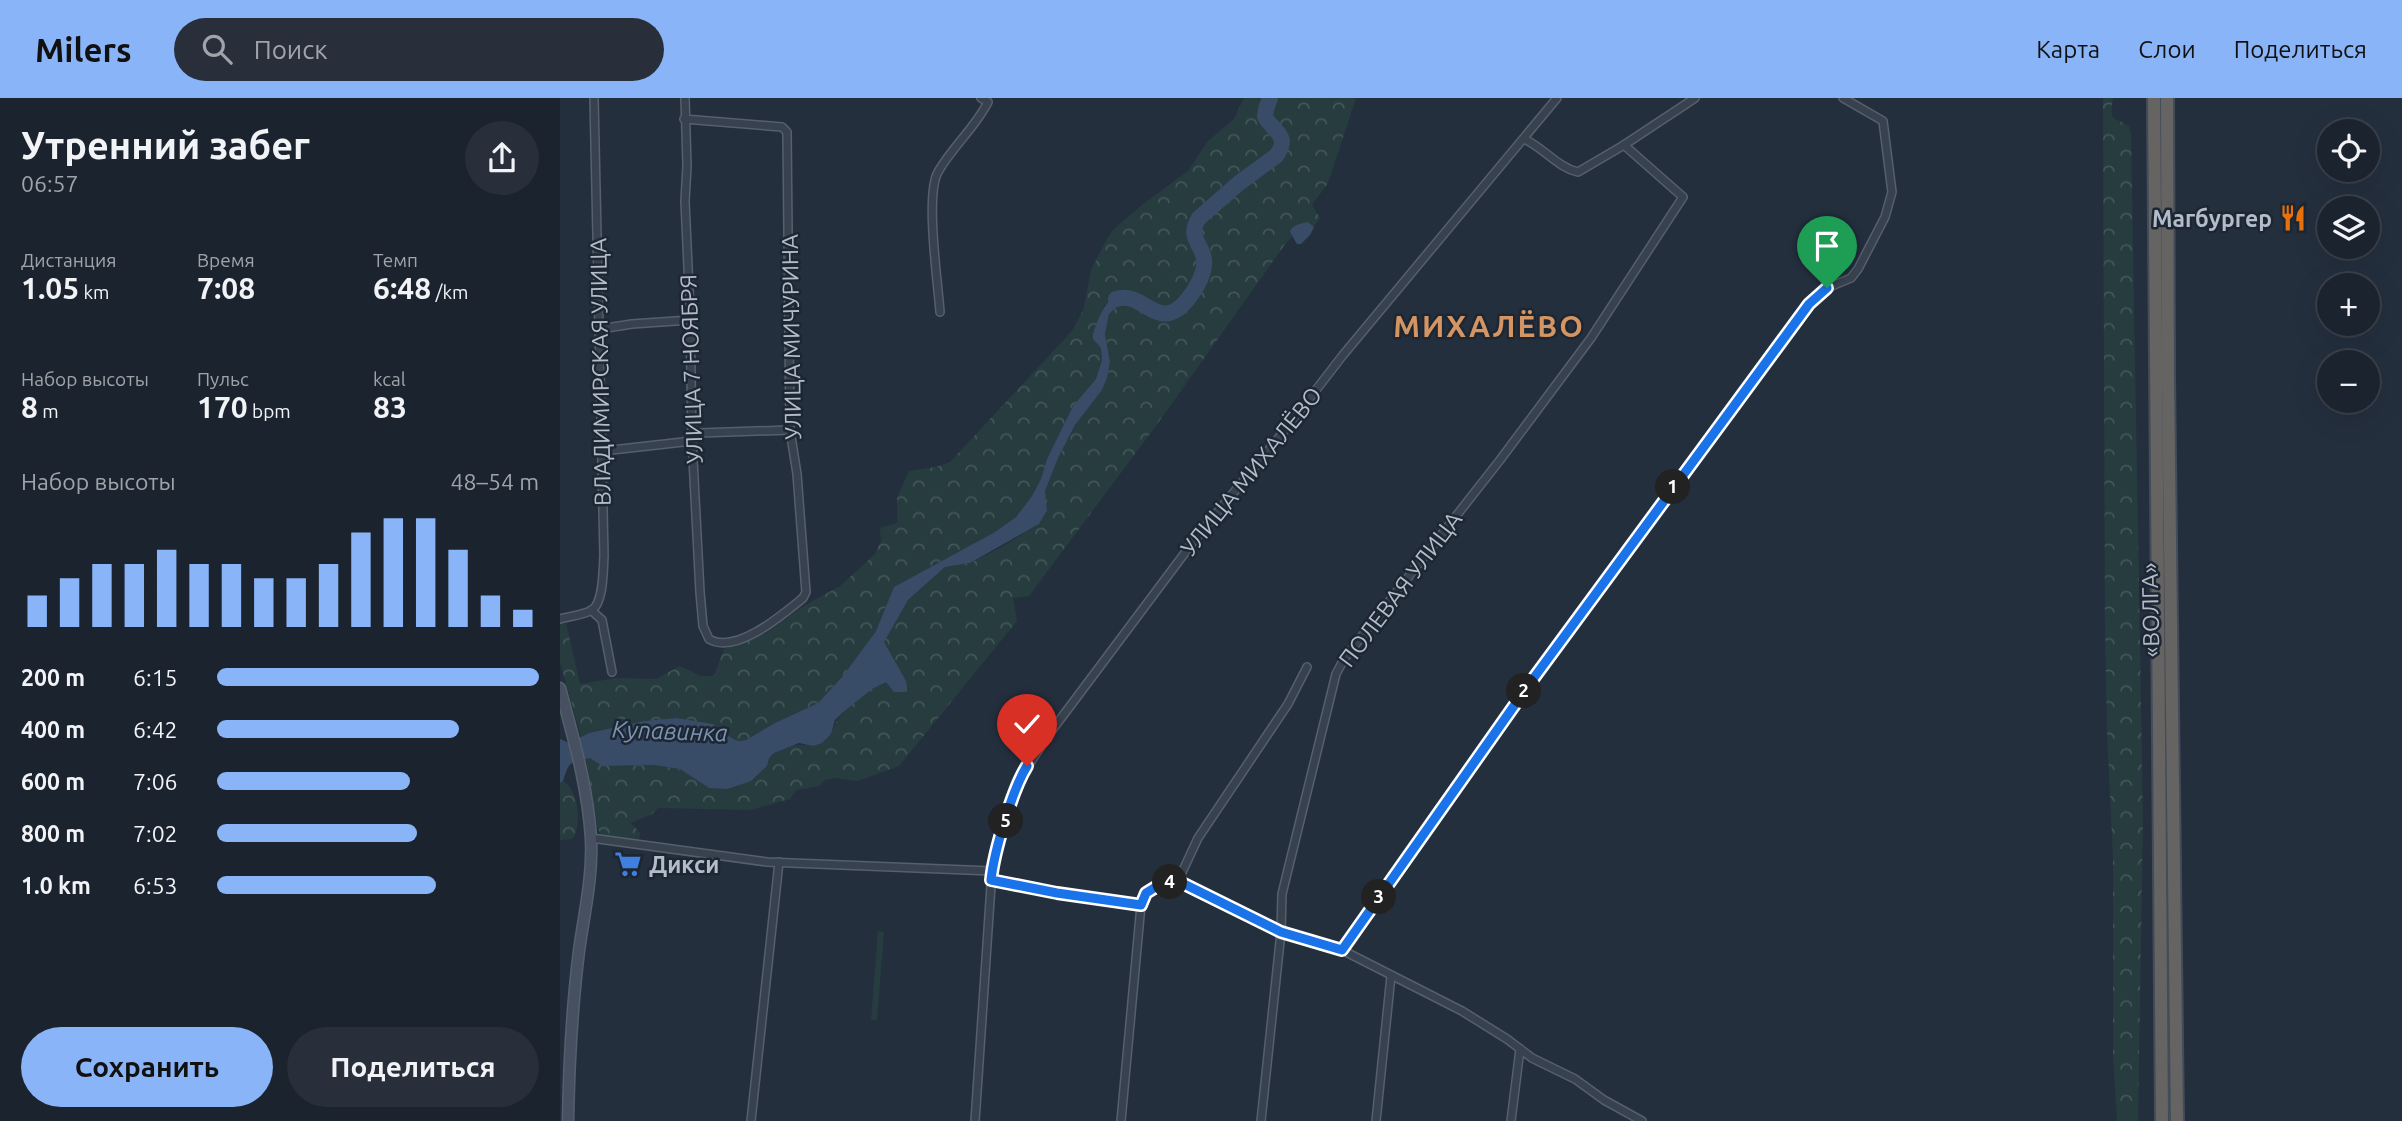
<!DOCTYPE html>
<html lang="ru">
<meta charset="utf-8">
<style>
:root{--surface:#1b232e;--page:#282f3a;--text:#f1f3f6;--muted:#a0a4aa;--line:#39404a;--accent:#8ab4f8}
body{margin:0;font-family:Ubuntu,sans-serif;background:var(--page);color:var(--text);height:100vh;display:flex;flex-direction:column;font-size:26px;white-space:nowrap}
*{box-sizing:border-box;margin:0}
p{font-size:23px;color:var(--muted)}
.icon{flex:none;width:38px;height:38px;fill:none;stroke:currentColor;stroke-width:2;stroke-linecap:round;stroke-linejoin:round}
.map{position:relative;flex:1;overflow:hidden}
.side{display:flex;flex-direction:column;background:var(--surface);width:560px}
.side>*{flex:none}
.fabs{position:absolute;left:1757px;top:21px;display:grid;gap:14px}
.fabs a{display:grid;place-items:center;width:63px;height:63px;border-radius:50%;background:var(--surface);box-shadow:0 7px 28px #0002,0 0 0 2px var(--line);font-size:35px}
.pin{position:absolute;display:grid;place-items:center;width:60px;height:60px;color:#fff;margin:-72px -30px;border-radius:50% 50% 50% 0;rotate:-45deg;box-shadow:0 0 7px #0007}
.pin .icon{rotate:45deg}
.km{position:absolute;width:35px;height:35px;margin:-18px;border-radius:50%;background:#222;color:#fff;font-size:19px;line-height:35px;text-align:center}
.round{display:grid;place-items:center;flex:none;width:74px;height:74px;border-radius:37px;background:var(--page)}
.overview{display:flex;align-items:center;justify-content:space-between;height:119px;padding:0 21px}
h1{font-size:38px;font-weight:700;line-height:52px}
.figures{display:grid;grid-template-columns:repeat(3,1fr);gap:10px;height:119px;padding:7px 21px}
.figures div{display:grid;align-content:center}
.figures b{font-size:30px;font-weight:700}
.figures small{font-size:19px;font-weight:400}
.figures p{font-size:19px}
.chart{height:196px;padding:14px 21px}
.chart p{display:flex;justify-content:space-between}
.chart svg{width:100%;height:126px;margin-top:7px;stroke:var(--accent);stroke-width:6}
.button{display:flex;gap:14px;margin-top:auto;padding:14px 21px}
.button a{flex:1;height:80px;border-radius:42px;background:var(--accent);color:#111;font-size:28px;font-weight:700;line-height:80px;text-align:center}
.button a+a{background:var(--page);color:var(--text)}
ul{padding:0 21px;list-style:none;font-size:23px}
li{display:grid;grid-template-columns:112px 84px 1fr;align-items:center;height:52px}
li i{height:18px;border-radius:9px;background:var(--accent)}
header{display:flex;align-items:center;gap:42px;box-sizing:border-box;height:98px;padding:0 35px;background:var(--accent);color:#111}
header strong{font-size:33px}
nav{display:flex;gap:38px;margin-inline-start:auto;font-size:24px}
.search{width:490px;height:63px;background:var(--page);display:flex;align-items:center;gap:18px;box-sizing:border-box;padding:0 24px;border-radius:38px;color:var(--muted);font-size:26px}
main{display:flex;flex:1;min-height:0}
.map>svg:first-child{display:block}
</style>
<header>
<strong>Milers</strong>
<div class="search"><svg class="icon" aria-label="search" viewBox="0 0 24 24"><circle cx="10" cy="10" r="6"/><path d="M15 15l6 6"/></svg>Поиск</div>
<nav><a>Карта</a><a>Слои</a><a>Поделиться</a></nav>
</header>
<main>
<section class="side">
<div class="overview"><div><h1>Утренний забег</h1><p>06:57</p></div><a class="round"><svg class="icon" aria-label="share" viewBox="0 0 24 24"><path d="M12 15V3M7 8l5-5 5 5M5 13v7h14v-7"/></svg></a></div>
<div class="figures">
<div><p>Дистанция</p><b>1.05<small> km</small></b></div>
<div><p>Время</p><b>7:08</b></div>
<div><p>Темп</p><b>6:48<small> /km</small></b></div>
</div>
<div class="figures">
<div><p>Набор высоты</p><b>8<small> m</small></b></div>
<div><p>Пульс</p><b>170<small> bpm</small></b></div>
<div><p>kcal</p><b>83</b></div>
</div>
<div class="chart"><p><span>Набор высоты</span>48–54 m</p>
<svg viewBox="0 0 160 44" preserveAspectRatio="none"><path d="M5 44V33M15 44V27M25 44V22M35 44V22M45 44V17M55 44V22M65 44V22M75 44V27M85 44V27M95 44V22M105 44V11M115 44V6M125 44V6M135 44V17M145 44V33M155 44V38"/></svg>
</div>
<ul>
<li><b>200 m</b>6:15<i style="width:100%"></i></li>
<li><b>400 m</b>6:42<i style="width:75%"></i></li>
<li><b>600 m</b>7:06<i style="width:60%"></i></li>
<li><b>800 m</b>7:02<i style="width:62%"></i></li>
<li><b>1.0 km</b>6:53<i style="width:68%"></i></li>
</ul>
<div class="button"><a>Сохранить</a><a>Поделиться</a></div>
</section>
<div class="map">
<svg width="1842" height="1023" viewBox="0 0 1842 1023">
<defs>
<pattern id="forest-crowns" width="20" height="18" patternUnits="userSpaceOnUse" patternTransform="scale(1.75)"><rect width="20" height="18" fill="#263c3f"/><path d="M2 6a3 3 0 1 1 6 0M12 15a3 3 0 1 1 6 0" fill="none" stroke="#435659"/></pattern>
</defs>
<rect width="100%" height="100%" fill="#242f3e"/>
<polygon fill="#263c3f" points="318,833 324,834 317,922 311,922"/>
<g fill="url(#forest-crowns)">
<path d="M 684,0 L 796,0 L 768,85 L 752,107 L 760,120 L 754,129 L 748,124 L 730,134 L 732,139 L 726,145 L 598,325 L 469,498 L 453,500 L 457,523 L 339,668 L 298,683 L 274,680 L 265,682 L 259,688 L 236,692 L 230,701 L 191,712 L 98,710 L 92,716 L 71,725 L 80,735 L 79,744 L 43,740 L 38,731 L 26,661 L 30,660 L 42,668 L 94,667 L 120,671 L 149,690 L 209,660 C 220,648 238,645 253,648 L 271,636 C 278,614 301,593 323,585 C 330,582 339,583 346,583 L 323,545 L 348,502 L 385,469 L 410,465 L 440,450 L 479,426 L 487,414 L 485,393 L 498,360 L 515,327 L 542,292 L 547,280 L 550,264 L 545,236 L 549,216 L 558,208 L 572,204 L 544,207 L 533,236 L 541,250 L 542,262 L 536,281 L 513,308 L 487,361 L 481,381 L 472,398 L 456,419 L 435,434 L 334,489 L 316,533 L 283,578 L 258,605 L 215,625 L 186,642 L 178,643 L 170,639 L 153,626 L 117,620 L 84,623 L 29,635 L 21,639 L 0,564 L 0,526 L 6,525 L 20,586 L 57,580 L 96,581 L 120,568 L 141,578 L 154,578 L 164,551 L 205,536 L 242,509 L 280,488 L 315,456 L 321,443 L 320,430 L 337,425 L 337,400 L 349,373 L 376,369 L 390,364 L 512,233 L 524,210 L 531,172 L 548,139 L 554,131 L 582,107 L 629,72 L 647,44 L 674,21 Z"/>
<path d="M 1543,0 L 1553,0 C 1549,25 1553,18 1569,28 L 1571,35 L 1583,722 L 1578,1023 L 1557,1023 L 1553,956 L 1553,761 L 1547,634 L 1545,532 Z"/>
<path d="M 3,683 C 18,690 23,729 12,741 L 0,742 L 0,685 Z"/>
</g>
<g fill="#394c67">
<path d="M 748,124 L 754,129 L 750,137 L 741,146 L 737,146 L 730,134 C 733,126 740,126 748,124 Z"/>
<path d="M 563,193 L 571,193 L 575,202 L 558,208 L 549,216 L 545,236 L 550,264 L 547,280 L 542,292 L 515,327 L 498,360 L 485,393 L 487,413 L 479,426 L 410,465 L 385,469 L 348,502 L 324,544 L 346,583 L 347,589 L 345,594 L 334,594 L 326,584 L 312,591 L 282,615 L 275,622 L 271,636 L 262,645 L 253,648 L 239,645 L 214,655 L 209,660 L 207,668 L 191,683 L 167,691 L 149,690 L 120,671 L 94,667 L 42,668 L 30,660 C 9,664 9,664 3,683 L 0,685 L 0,641 L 9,645 L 29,635 L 84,623 L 117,620 L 153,626 L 170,639 L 178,643 L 186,642 L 215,625 L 258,605 L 283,578 L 316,533 L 334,489 L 435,434 L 456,419 L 472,398 L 481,381 L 487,361 L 513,308 L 536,281 L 542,262 L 541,250 L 533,241 L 533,236 C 539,218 545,201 563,193 Z"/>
</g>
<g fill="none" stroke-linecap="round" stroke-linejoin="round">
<path stroke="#394c67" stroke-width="16" d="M 556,201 C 585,192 598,238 628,201 C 636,191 646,174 644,161 C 641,144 627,139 639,120 L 679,85 L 716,58 C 731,38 714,34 705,19 L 706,11 L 710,0"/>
<g stroke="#565f6c" stroke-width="10">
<g id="minor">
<path d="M 124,21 L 222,29 L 227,34 L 230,332 L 237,376 L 246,494 L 243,500 C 222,517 176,557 149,541 L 143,528 L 140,494 L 132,342 L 130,213 L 125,103 L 127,68 L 125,0"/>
<path d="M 964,41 C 984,50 997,69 1018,74 L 1064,47 L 1135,0"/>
<path d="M 380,214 C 378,185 365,97 378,74 C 392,49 415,30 428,4 L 421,0"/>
<polyline points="40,231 72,226 130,222"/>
<polyline points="43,353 123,344 132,342 139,335 230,332"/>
<polyline points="31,512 42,522 52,574"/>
<path d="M 0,521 C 10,518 24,517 32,512 C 44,504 43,471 44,458 L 34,0"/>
<polyline points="31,740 207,764 432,773"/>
<polyline points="431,782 497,795 581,807 586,795 599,787 618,783 721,834 782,852 902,913 947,941 972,960 1015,981 1044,1002 1082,1023"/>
<polyline points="618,783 638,740 728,606 747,569"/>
<polyline points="782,852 973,581 1249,206 1267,190 1291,180 1298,171 1325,119 1332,94 1323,23 1283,0"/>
<polyline points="191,1023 219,764"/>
<polyline points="415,1023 432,773 437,753 462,677 487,639 633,444 725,332 783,257 997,0"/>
<polyline points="561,1023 581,807"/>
<polyline points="701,1023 721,834 722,796 776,576 784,561 940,362 1031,240 1123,99 1064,47"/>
<polyline points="816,1023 831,878"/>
<polyline points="951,1023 960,951"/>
</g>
</g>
<g stroke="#565f6c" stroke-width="13">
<path id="secondary" d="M 0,590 C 13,639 28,689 31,741 C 33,778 24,816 19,853 C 12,909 9,966 8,1023"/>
</g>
<g stroke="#434c59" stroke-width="16">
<g id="trunk">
<polyline points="1594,0 1602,1023"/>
<polyline points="1607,0 1608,280 1617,1023"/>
</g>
</g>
<use href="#minor" stroke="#38414e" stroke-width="7"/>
<use href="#secondary" stroke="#465061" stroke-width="10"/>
<use href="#trunk" stroke="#656462" stroke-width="12"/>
</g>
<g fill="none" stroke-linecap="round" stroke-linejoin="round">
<g stroke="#fff" stroke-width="14">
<path id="route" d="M 467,668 C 452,692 434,754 431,782 L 497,795 L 581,807 L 586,795 L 599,787 L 618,783 L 721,834 L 782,852 L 973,581 L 1249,206 L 1267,190"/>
</g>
<use href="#route" stroke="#1a73e8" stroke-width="9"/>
</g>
<defs>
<g id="restaurant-bare" transform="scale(2.1)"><path d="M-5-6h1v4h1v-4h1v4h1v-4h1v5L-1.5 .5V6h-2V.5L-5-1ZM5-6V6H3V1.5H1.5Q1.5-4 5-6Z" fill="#e8710a" stroke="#1d2633" stroke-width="2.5" paint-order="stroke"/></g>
<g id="supermarket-bare" transform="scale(2.1)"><path d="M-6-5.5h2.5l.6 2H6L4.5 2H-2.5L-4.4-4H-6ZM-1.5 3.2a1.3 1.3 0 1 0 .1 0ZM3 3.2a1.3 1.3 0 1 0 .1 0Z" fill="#3f7fe0" stroke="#1d2633" stroke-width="2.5" paint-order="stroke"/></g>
</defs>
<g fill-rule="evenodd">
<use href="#restaurant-bare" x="1733" y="120"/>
<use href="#supermarket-bare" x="68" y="766"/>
</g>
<g text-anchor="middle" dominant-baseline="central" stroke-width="5" stroke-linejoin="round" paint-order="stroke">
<g font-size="23" font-weight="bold" fill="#b4bcc9" stroke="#1d2633" text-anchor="end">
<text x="1712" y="120">Магбургер</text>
<text x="89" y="766" text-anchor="start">Дикси</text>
</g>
<g font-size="23" fill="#b4bcc9" stroke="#1d2633">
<text transform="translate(231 239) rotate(-91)">УЛИЦА МИЧУРИНА</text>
<text transform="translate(131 271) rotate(-92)">УЛИЦА 7 НОЯБРЯ</text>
<text transform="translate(40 274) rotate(-91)">ВЛАДИМИРСКАЯ УЛИЦА</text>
<text transform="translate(691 373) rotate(-51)">УЛИЦА МИХАЛЁВО</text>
<text transform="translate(840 491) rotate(-53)">ПОЛЕВАЯ УЛИЦА</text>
<text transform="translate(1590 512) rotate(-91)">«ВОЛГА»</text>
</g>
<g font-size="24" font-style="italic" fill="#7c92b1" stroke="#1d2633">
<text transform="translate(110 633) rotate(2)">Купавинка</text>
</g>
<g font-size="30" font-weight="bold" letter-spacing="2" fill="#d59563" stroke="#1d2633">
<text x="929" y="228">МИХАЛЁВО</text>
</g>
</g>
</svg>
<div class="fabs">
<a><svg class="icon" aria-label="locate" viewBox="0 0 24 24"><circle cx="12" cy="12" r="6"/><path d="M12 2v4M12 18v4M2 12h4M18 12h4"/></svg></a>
<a><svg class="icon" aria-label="layers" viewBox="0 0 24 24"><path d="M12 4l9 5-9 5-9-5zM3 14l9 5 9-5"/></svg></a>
<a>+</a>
<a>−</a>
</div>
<div class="pin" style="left:1267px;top:190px;background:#1e9e55"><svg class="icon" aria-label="arrive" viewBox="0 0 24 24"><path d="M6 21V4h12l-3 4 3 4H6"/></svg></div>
<div class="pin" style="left:467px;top:668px;background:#d93025"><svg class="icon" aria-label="check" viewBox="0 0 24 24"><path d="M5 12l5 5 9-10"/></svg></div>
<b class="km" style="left:1113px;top:389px">1</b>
<b class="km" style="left:964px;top:593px">2</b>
<b class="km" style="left:819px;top:799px">3</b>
<b class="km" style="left:610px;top:784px">4</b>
<b class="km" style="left:446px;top:723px">5</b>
</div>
</main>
